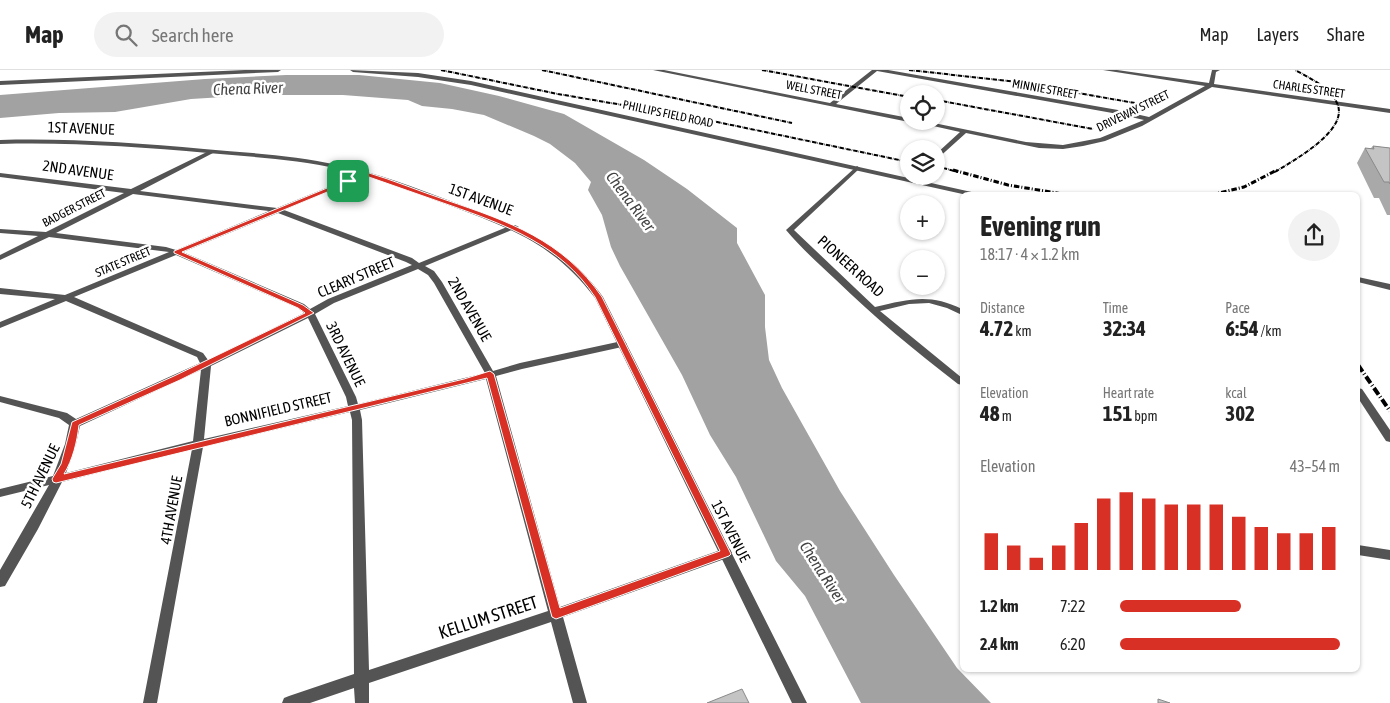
<!DOCTYPE html>
<meta charset="utf-8">
<style>
:root{--surface:#fff;--page:#f2f2f2;--text:#222;--muted:#767676;--line:#e0e0e0;--accent:#d93025}
body{margin:0;font-family:"Asap Condensed",sans-serif;background:var(--page);color:var(--text);height:100vh;display:flex;flex-direction:column;font-size:19px;white-space:nowrap}
*{box-sizing:border-box;margin:0}
p{font-size:16px;color:var(--muted)}
.icon{flex:none;width:28px;height:28px;fill:none;stroke:currentColor;stroke-width:2;stroke-linecap:round;stroke-linejoin:round}
.map{position:relative;flex:1;overflow:hidden}
.panel{position:absolute;left:960px;top:122px;width:400px;height:480px;display:flex;flex-direction:column;background:var(--surface);border-radius:8px;box-shadow:0 1px 4px #0004}
.panel>*{flex:none}
.buttons{position:absolute;left:900px;top:15px;display:grid;gap:10px}
.buttons a{display:grid;place-items:center;width:45px;height:45px;border-radius:50%;background:var(--surface);box-shadow:0 1px 4px #0004;font-size:25px}
.pin{position:absolute;display:grid;place-items:center;width:42px;height:42px;color:#fff;margin:-21px;border-radius:10px;box-shadow:0 2px 8px #0006}
.round{display:grid;place-items:center;flex:none;width:52px;height:52px;border-radius:26px;background:var(--page)}
.summary{display:flex;align-items:center;justify-content:space-between;height:85px;padding:0 20px}
h1{font-size:28px;font-weight:700;line-height:38px}
.metrics{display:grid;grid-template-columns:repeat(3,1fr);gap:8px;height:85px;padding:5px 20px}
.metrics div{display:grid;align-content:center}
.metrics b{font-size:21px;font-weight:700}
.metrics small{font-size:14px;font-weight:400}
.metrics p{font-size:14px}
.chart{height:140px;padding:10px 20px}
.chart p{display:flex;justify-content:space-between}
.chart svg{width:100%;height:90px;margin-top:5px;stroke:var(--accent);stroke-width:6}
ul{padding:0 20px;list-style:none;font-size:16px}
li{display:grid;grid-template-columns:80px 60px 1fr;align-items:center;height:38px}
li i{height:12px;border-radius:6px;background:var(--accent)}
header{display:flex;align-items:center;gap:30px;box-sizing:border-box;height:70px;padding:0 25px;background:var(--surface);border-bottom:1px solid var(--line)}
header strong{font-size:24px}
nav{display:flex;gap:28px;margin-inline-start:auto;font-size:18px}
.search{width:350px;height:45px;background:var(--page);display:flex;align-items:center;gap:12px;box-sizing:border-box;padding:0 18px;border-radius:28px;color:var(--muted);font-size:19px}
.map>svg:first-child{display:block}
</style>
<header>
<strong>Map</strong>
<div class="search"><svg class="icon" aria-label="search" viewBox="0 0 24 24"><circle cx="10" cy="10" r="6"/><path d="M15 15l6 6"/></svg>Search here</div>
<nav><a>Map</a><a>Layers</a><a>Share</a></nav>
</header>
<div class="map">
<svg width="1390" height="633" viewBox="0 0 1390 633">
<rect width="100%" height="100%" fill="#fff"/>
<polygon fill="#a2a2a2" points="286,5 359,5 440,13 499,26 564,44 644,90 687,119 737,158 737,173 765,225 765,257 769,290 782,318 840,421 894,505 957,598 991,633 861,633 805,526 776,491 736,407 710,365 682,305 620,196 611,177 602,145 588,120 591,112 575,93 550,74 534,66 484,45 452,39 422,36 408,30 343,25 256,25 191,29 115,42 59,43 0,48 0,25 205,9"/>
<g fill="none" stroke-linecap="round" stroke-linejoin="round">
<g fill="#545454" fill-rule="evenodd">
<polygon points="653,0 664,0 830,33 872,0 888,0 1118,40 1149,47 1205,16 1103,0 1117,0 1209,13 1212,0 1220,0 1216,2 1214,14 1390,39 1390,43 1212,17 1142,56 1105,71 1083,76 1063,79 1039,78 966,63 936,90 936,84 960,62 911,51 924,51 1026,72 1063,75 1100,68 1144,50 1118,44 877,1 836,34 909,48 909,51 911,51 909,52"/>
<path d="M 211,80 L 213,81 L 213,83 L 140,121 L 277,138 L 363,103 L 367,103 L 367,105 L 284,140 L 412,188 L 419,193 L 512,155 L 515,155 L 519,157 L 425,196 L 434,201 L 442,212 L 493,301 L 520,293 L 622,271 L 627,274 L 622,277 L 522,299 L 496,306 L 560,537 L 726,478 L 730,479 L 732,483 L 730,487 L 563,547 L 587,633 L 573,633 L 551,552 L 369,613 L 369,633 L 355,633 L 354,618 L 310,633 L 282,633 L 284,628 L 289,626 L 354,604 L 352,350 L 350,342 L 203,377 L 157,633 L 143,633 L 192,379 L 62,412 L 38,459 L 5,516 L 0,517 L 0,500 L 49,415 L 0,427 L 0,419 L 53,406 L 65,374 L 69,355 L 59,348 L 0,332 L 0,326 L 67,343 L 76,349 L 200,293 L 197,287 L 66,231 L 0,258 L 0,252 L 55,229 L 0,224 L 0,218 L 65,225 L 169,182 L 49,167 L 0,190 L 0,185 L 38,166 L 0,163 L 0,159 L 46,162 L 124,123 L 0,107 L 0,103 L 131,119 ZM 133,124 L 269,141 L 176,180 L 166,177 L 56,163 ZM 278,143 L 406,192 L 412,195 L 328,229 L 310,239 L 304,234 L 183,182 ZM 176,185 L 298,238 L 304,243 L 208,290 L 203,283 L 74,227 ZM 418,199 L 428,205 L 434,213 L 485,303 L 358,334 L 356,327 L 315,244 L 334,233 ZM 308,248 L 346,327 L 348,336 L 204,369 L 211,296 ZM 201,300 L 193,371 L 66,403 L 76,374 L 80,356 ZM 486,309 L 548,541 L 369,600 L 362,350 L 360,340 Z"/>
<path d="M 857,96 L 860,98 L 859,99 L 794,160 L 875,237 C 909,229 930,223 962,239 L 962,245 L 947,238 L 929,233 L 909,234 L 880,241 L 962,308 L 962,315 L 958,314 C 915,281 874,247 835,209 C 819,194 801,178 786,160 Z"/>
<polygon points="913,106 920,106 913,113 910,111"/>
<polygon points="1358,318 1362,319 1390,360 1390,372 1386,371 1358,328"/>
<polygon points="1358,475 1390,480 1390,490 1358,485"/>
</g>
<g fill="#545454" fill-rule="evenodd">
<polygon points="245,0 281,0 278,2 0,15 0,11"/>
<polygon points="350,0 418,3 471,11 976,123 980,125 967,125 471,15 418,7 353,2"/>
<path d="M 0,70 C 68,68 136,73 204,79 C 249,83 294,85 338,95 C 378,103 416,118 453,132 C 514,154 564,173 603,227 L 807,633 L 792,633 L 595,228 C 554,174 512,159 451,136 C 414,123 378,107 339,99 C 296,89 252,87 208,83 C 139,77 70,72 0,74 Z"/>
<polygon points="1358,207 1390,214 1390,220 1358,212"/>
</g>
<g stroke="#000" stroke-width="2" stroke-dasharray="4.5 1 0.5 1" stroke-linecap="butt">
<polyline points="441,0 558,24 693,47 909,92"/>
<polyline points="542,0 792,53"/>
<polyline points="762,0 909,27"/>
<polyline points="909,0 1017,12 1140,34"/>
<polyline points="936,30 1093,59"/>
<polyline points="936,96 958,102"/>
<path d="M 1275,102 C 1294,90 1350,60 1337,33 C 1329,17 1310,8 1295,0"/>
</g>
<g stroke="#000" stroke-width="3" stroke-dasharray="5.5 2 1 2" stroke-linecap="butt">
<polyline points="953,100 1008,115 1069,125"/>
<polyline points="1211,125 1244,117 1277,100"/>
</g>
<polyline stroke="#000" stroke-width="4" stroke-dasharray="8 2.5 1 2.5" stroke-linecap="butt" points="1358,295 1390,341"/>
</g>
<polygon fill="#a9a9a9" points="1373,76 1390,78 1390,145 1387,145 1379,128 1374,128 1357,93 1365,78 1371,78"/>
<g fill="#c4c4c4" stroke="#898989">
<polygon points="1373,76 1390,78 1390,114 1389,112 1384,112 1365,78 1374,79"/>
<polygon points="742,619 749,633 707,633"/>
<polygon points="1158,629 1170,633 1158,633"/>
</g>
<path fill="#d93025" stroke="#fff" fill-rule="evenodd" d="M 366,102 C 393,110 419,121 446,130 C 508,151 563,170 602,227 L 731,484 L 729,486 L 556,549 L 552,547 L 487,308 L 56,413 L 53,412 L 52,409 L 61,394 L 72,352 L 174,306 L 305,243 L 298,238 L 174,183 L 174,181 ZM 366,106 C 394,116 421,125 449,135 C 506,155 561,175 595,227 L 720,481 L 560,538 L 494,304 L 490,301 L 464,309 L 64,404 C 73,389 77,372 79,355 L 180,310 L 314,243 L 303,235 L 182,182 Z"/>
<g text-anchor="middle" dominant-baseline="central" stroke-width="5" stroke-linejoin="round" paint-order="stroke">
<g font-size="12" fill="#000" stroke="#fff">
<text transform="translate(1045 19) rotate(10)">MINNIE STREET</text>
<text transform="translate(1309 19) rotate(8)">CHARLES STREET</text>
<text transform="translate(814 20) rotate(11)">WELL STREET</text>
<text transform="translate(1133 41) rotate(-26)">DRIVEWAY STREET</text>
<text transform="translate(668 44) rotate(12)">PHILLIPS FIELD ROAD</text>
<text transform="translate(74 138) rotate(-27)">BADGER STREET</text>
<text transform="translate(123 192) rotate(-23)">STATE STREET</text>
</g>
<g font-size="15" fill="#000" stroke="#fff">
<text transform="translate(81 58) rotate(2)">1ST AVENUE</text>
<text transform="translate(78 100) rotate(8)">2ND AVENUE</text>
<text transform="translate(481 129) rotate(20)">1ST AVENUE</text>
<text transform="translate(851 196) rotate(42)">PIONEER ROAD</text>
<text transform="translate(356 207) rotate(-23)">CLEARY STREET</text>
<text transform="translate(470 239) rotate(60)">2ND AVENUE</text>
<text transform="translate(346 284) rotate(64)">3RD AVENUE</text>
<text transform="translate(278 339) rotate(-13)">BONNIFIELD STREET</text>
<text transform="translate(40 406) rotate(-64)">5TH AVENUE</text>
<text transform="translate(171 440) rotate(-80)">4TH AVENUE</text>
<text transform="translate(731 461) rotate(63)">1ST AVENUE</text>
</g>
<g font-size="16" font-style="italic" fill="#434343" stroke="#fff">
<text transform="translate(248 18) rotate(-2)">Chena River</text>
<text transform="translate(631 131) rotate(53)">Chena River</text>
<text transform="translate(823 502) rotate(57)">Chena River</text>
</g>
<g font-size="18" fill="#000" stroke="#fff">
<text transform="translate(488 547) rotate(-18)">KELLUM STREET</text>
</g>
</g>
</svg>
<div class="buttons">
<a><svg class="icon" aria-label="locate" viewBox="0 0 24 24"><circle cx="12" cy="12" r="6"/><path d="M12 2v4M12 18v4M2 12h4M18 12h4"/></svg></a>
<a><svg class="icon" aria-label="layers" viewBox="0 0 24 24"><path d="M12 4l9 5-9 5-9-5zM3 14l9 5 9-5"/></svg></a>
<a>+</a>
<a>−</a>
</div>
<div class="pin" style="left:348px;top:111px;background:#1e9e55"><svg class="icon" aria-label="arrive" viewBox="0 0 24 24"><path d="M6 21V4h12l-3 4 3 4H6"/></svg></div>
<section class="panel">
<div class="summary"><div><h1>Evening run</h1><p>18:17 · 4 × 1.2 km</p></div><a class="round"><svg class="icon" aria-label="share" viewBox="0 0 24 24"><path d="M12 15V3M7 8l5-5 5 5M5 13v7h14v-7"/></svg></a></div>
<div class="metrics">
<div><p>Distance</p><b>4.72<small> km</small></b></div>
<div><p>Time</p><b>32:34</b></div>
<div><p>Pace</p><b>6:54<small> /km</small></b></div>
</div>
<div class="metrics">
<div><p>Elevation</p><b>48<small> m</small></b></div>
<div><p>Heart rate</p><b>151<small> bpm</small></b></div>
<div><p>kcal</p><b>302</b></div>
</div>
<div class="chart"><p><span>Elevation</span>43–54 m</p>
<svg viewBox="0 0 160 44" preserveAspectRatio="none"><path d="M5 44V26M15 44V32M25 44V38M35 44V32M45 44V21M55 44V9M65 44V6M75 44V9M85 44V12M95 44V12M105 44V12M115 44V18M125 44V23M135 44V26M145 44V26M155 44V23"/></svg>
</div>
<ul>
<li><b>1.2 km</b>7:22<i style="width:55%"></i></li>
<li><b>2.4 km</b>6:20<i style="width:100%"></i></li>
</ul>
</section>
</div>
